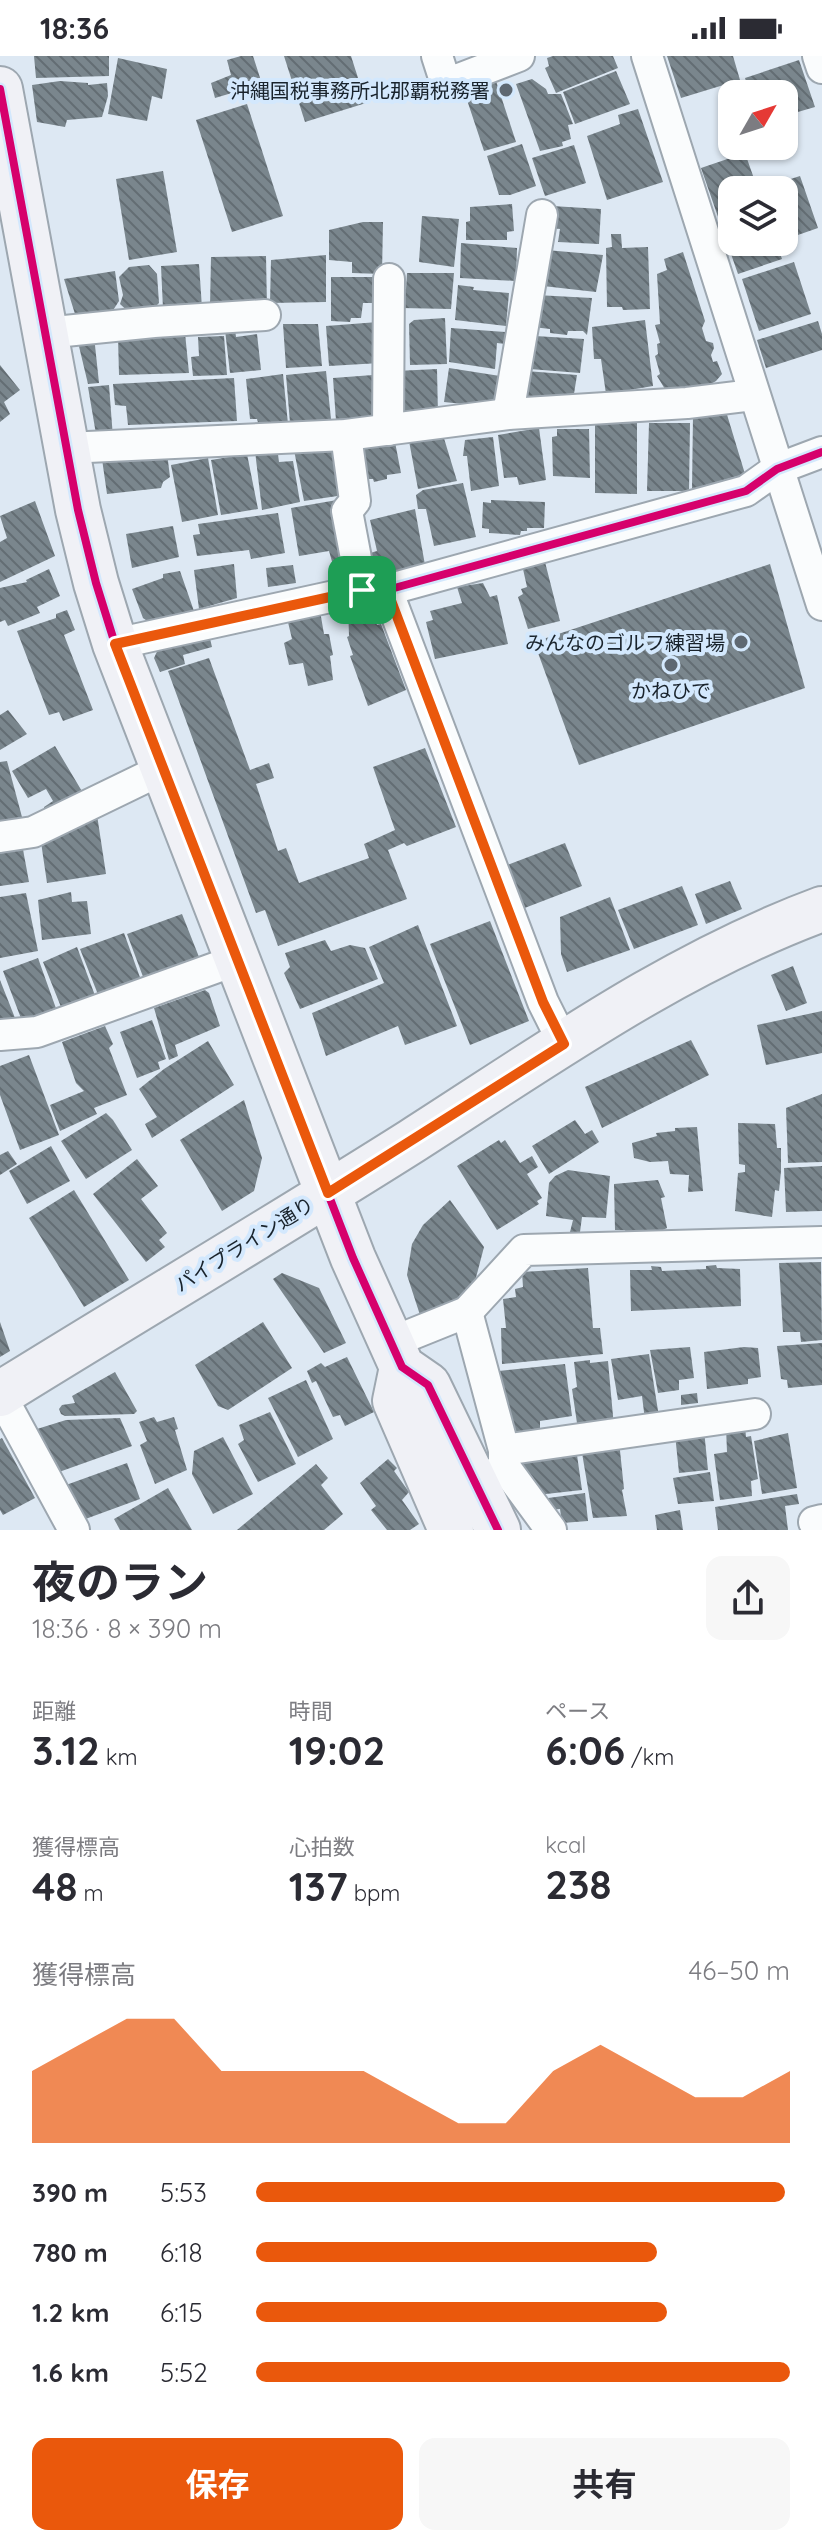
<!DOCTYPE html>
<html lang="ja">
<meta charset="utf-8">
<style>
:root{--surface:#fff;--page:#f7f7f7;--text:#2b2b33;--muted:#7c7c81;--accent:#ea580c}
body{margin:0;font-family:Quicksand,"Noto Sans JP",sans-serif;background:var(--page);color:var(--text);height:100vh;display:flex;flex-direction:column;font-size:30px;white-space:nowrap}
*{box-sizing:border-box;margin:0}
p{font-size:26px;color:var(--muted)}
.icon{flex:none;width:44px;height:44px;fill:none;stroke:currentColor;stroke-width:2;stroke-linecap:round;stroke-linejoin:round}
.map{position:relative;height:1474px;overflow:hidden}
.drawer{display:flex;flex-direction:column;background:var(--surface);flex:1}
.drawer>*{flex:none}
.needle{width:52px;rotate:51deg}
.buttons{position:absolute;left:718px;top:24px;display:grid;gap:16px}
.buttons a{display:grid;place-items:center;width:80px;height:80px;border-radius:16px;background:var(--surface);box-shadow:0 2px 6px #0004;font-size:40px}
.pin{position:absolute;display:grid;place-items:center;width:68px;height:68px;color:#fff;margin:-34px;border-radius:16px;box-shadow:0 4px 12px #0006}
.round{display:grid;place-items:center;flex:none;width:84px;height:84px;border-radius:16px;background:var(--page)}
.head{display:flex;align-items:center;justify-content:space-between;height:136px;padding:0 32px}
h1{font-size:44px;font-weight:700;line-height:60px}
.figures{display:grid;grid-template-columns:repeat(3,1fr);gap:12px;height:136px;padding:8px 32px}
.figures div{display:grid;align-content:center}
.figures b{font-size:40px;font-weight:700}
.figures small{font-size:22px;font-weight:400}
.figures p{font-size:22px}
.chart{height:224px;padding:16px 32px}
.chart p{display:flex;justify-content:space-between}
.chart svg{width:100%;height:144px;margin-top:8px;fill:var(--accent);opacity:.7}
.primary-button{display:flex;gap:16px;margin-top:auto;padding:16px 32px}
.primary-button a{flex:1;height:92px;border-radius:16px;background:var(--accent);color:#fff;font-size:32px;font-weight:700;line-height:92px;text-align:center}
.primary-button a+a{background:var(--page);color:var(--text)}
ul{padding:0 32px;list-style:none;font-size:26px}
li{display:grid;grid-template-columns:128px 96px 1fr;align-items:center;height:60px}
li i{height:20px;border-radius:10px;background:var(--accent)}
.status{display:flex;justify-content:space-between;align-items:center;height:56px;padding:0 40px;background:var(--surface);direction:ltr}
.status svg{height:22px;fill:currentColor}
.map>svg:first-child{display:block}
</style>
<div class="status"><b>18:36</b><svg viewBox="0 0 49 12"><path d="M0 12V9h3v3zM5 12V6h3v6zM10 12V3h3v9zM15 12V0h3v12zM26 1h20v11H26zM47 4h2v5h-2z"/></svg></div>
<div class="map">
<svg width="822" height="1474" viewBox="0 0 822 1474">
<defs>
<pattern id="building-back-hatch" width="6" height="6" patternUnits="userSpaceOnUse" patternTransform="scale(2)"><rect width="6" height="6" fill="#7a868d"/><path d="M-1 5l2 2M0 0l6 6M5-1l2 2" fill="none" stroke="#636d73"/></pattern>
</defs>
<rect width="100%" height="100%" fill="#dde8f3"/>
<g fill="url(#building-back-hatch)">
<polygon points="34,0 109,0 109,20 36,22"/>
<polygon points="241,0 253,0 262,28 215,42 211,27 231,19 227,4"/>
<polygon points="284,0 351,0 366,47 305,66"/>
<polygon points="553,0 613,0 618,12 556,37 545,12 549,10 547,2"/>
<polygon points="667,0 733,0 740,24 681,42"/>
<polygon points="118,2 167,13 162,43 152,40 147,65 108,58"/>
<polygon points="799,4 815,51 784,60 784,38 750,38 745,22"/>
<polygon points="616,15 630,48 575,68 563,36"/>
<polygon points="532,23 546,33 548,38 561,38 573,68 568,69 571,83 562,86 563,90 540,95 516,28"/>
<polygon points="60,25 88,27 88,29 107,27 108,40 102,61 67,64 65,71 37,66 32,29"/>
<polygon points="496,25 516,86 484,95 464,35"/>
<polygon points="247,48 283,160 232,176 196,64"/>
<polygon points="638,53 663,126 607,144 587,80 620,68 618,59"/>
<polygon points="522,88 536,130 510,139 499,139 487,100"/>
<polygon points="574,89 586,127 545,140 532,102"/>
<polygon points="745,97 758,134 732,134 732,186 776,186 782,203 738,218 701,112"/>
<polygon points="163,115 177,196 129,204 116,123"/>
<polygon points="800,120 818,172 795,180 784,146 784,134 780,134 778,127"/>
<polygon points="512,148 514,175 507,176 507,184 466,184 466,166 470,165 470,151"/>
<polygon points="552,150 601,153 599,188 558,186 560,173 552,172"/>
<polygon points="422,160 459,163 454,211 419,206"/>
<polygon points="363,166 383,166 382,218 352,217 352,206 329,204 329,174"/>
<polygon points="611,178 621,178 622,192 648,191 650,253 623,254 622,251 607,251 606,192 612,191"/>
<polygon points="461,187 517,192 516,225 460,222"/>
<polygon points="546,194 603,199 596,236 543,230"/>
<polygon points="683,196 705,265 702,272 706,285 713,287 714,292 711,299 713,306 717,305 722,318 716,325 706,331 668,338 657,320 660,318 655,300 658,298 657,288 660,287 655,269 660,268 657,218 667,214 664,203"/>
<polygon points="326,199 326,246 270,247 271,204"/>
<polygon points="266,200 267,251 210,251 211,201"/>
<polygon points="794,206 811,258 759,275 742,223"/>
<polygon points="199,208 202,252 163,253 161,210"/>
<polygon points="149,209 157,218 159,247 148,258 132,259 120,248 123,239 119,221 129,211"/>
<polygon points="115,215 119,245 108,262 80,265 75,258 64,223"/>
<polygon points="407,217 454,217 451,253 401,252 401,233 406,233"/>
<polygon points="331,221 378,221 377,247 363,247 361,262 351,262 350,266 331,265"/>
<polygon points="458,229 474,231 473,234 509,237 506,270 455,264"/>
<polygon points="536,239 592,242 587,279 583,275 568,275 567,279 550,277 550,273 533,271"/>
<polygon points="445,262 447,308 410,309 409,268 414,264"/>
<polygon points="645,264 653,330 606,338 601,303 594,303 592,271"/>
<polygon points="818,265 822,278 822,294 766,312 757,284"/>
<polygon points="378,266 380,307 329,310 326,270"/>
<polygon points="283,268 318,268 322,310 286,312"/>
<polygon points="451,272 505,276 505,288 497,287 495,313 449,306"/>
<polygon points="235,273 236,281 257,278 261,314 230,317 225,274"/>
<polygon points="185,277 189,317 119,319 118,281"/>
<polygon points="94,280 99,327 88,328 77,282"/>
<polygon points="224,280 227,319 193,320 191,301 199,300 198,281"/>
<polygon points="535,280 584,283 580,317 530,313"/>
<polygon points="0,309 20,334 4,346 10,358 0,366"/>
<polygon points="449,312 500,320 497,344 492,345 491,351 444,346"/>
<polygon points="437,313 438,359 395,359 396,315"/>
<polygon points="326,315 331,363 290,367 286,319"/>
<polygon points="526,315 577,319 573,344 522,347"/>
<polygon points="283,318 288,368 259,370 257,363 250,363 246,323"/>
<polygon points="373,319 374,360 336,365 333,322"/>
<polygon points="234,322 237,365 128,369 126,350 115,349 113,328"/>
<polygon points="109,329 113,382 97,384 88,331"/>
<polygon points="725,352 745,418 692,433 693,360"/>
<polygon points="637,367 637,438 595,437 595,368"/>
<polygon points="649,367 690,367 689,435 647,435"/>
<polygon points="539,372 546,424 519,429 517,421 504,422 498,379"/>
<polygon points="557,373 589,373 590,422 553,420 552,381 557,380"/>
<polygon points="443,379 457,425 418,433 409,385"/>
<polygon points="493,381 499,430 471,435 467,400 463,400 465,384"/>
<polygon points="395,386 401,417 387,419 387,423 374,426 373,423 363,423 356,393"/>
<polygon points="333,387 344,439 304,445 293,389"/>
<polygon points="277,391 279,406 293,405 300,446 262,454 255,395"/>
<polygon points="167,397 170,421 163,426 161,432 107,438 102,403"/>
<polygon points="247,398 258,453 221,459 211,404"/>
<polygon points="208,402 218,459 182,466 171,409"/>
<polygon points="463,427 476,481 434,490 426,453 418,453 416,439 423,434"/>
<polygon points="337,444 350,506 333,509 329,495 299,500 291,452"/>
<polygon points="491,444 545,446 544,472 527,472 527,475 521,475 520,479 489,477 489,473 482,472 483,446 491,447"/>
<polygon points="35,445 55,500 0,526 0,486 7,482 0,460"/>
<polygon points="415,453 425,509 372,521 367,498 377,495 370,464"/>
<polygon points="278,457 285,497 251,503 249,494 197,500 193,479 200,478 198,468"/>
<polygon points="173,470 179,501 132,512 126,478"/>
<polygon points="545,506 560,565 528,573 518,541 523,538 521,533 527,531 523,513"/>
<polygon points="234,508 237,542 199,553 194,514"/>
<polygon points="770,508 805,632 579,709 534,586"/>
<polygon points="293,509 296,527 268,531 266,512"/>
<polygon points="49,513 60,540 37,551 40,557 8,570 5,564 0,566 0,532 27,526 26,524"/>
<polygon points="180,515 195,558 156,571 143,562 132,533 163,522 163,518"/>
<polygon points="483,527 490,541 497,539 508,588 435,603 426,566 433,564 430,555 462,547 457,531"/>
<polygon points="348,549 370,549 377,569 381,568 406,634 368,650 350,600 353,599 347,581 349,580"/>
<polygon points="67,554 75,574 64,579 93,654 63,665 59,656 49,659 17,575 56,562 56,558"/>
<polygon points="320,555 324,578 329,578 333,599 330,600 333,624 308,630 303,607 289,609 284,587 292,583 287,562"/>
<polygon points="208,574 212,591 183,599 185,608 160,616 154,602 161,587"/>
<polygon points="209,602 250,714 269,707 274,722 256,728 278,795 286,792 299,827 369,802 364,788 395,774 373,711 425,692 456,771 407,790 404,787 388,794 407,843 278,890 265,854 256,857 168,615"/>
<polygon points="8,654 27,678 0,694 0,659"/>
<polygon points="55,690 83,737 46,757 44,751 53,745 46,733 28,742 12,715"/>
<polygon points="7,705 22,761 0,765 0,706"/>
<polygon points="97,759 106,818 47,827 41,786"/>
<polygon points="565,787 582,830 522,853 505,810"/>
<polygon points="22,788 29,826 0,830 0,791"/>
<polygon points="730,825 742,853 706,868 695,838"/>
<polygon points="682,830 698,869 634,893 618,854"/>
<polygon points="71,836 72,846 87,845 91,878 42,884 38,844"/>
<polygon points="26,837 38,895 0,902 0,841"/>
<polygon points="610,841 630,894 567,916 561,898 560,861"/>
<polygon points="182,858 199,901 191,910 145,926 127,878"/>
<polygon points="490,865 529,965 470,989 430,888"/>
<polygon points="418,869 457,970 405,989 398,970 326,1000 312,957 384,927 369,891"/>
<polygon points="124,877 142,927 99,941 80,893"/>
<polygon points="325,884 331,895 350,889 365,892 378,923 300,953 284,917 290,911 285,897"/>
<polygon points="77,891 97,945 63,956 43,906"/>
<polygon points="38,902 58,958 51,956 22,965 3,915"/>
<polygon points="793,910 807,947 786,955 771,919"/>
<polygon points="0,924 15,962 0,967"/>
<polygon points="205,934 209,937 220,970 175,989 178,1000 169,1004 154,952"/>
<polygon points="822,955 822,997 766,1009 757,969"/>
<polygon points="152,964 166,1003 158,1006 160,1013 137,1022 120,976"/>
<polygon points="105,970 113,988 109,992 127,1039 94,1052 97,1058 60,1075 50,1049 84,1035 76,1027 62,986"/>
<polygon points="691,984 709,1019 602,1072 585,1031"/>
<polygon points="208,985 234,1029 152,1082 145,1068 157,1061 139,1033 164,1013"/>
<polygon points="29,999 59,1079 20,1094 0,1039 0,1010"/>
<polygon points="822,1038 822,1106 788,1107 786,1052"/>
<polygon points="244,1044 262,1102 254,1135 222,1155 180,1084"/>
<polygon points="106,1057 113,1064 132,1094 86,1123 61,1085"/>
<polygon points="575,1064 585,1078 592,1074 599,1086 549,1118 532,1090"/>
<polygon points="738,1067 775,1068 777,1092 781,1092 781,1115 779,1135 775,1134 772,1161 735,1155 738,1117 745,1116 745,1109 739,1108"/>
<polygon points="697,1071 703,1135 688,1136 689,1119 670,1118 668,1105 650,1106 634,1102 632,1087 657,1080 656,1077 675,1075 675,1072"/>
<polygon points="499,1084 501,1087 505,1084 520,1107 532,1100 538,1111 527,1118 542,1142 537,1145 539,1148 497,1174 457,1110"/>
<polygon points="51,1090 70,1125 27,1148 9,1115"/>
<polygon points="8,1095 17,1108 0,1119 0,1099"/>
<polygon points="137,1103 158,1130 141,1143 167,1177 159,1184 165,1191 146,1206 93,1138"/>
<polygon points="822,1110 822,1155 786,1156 784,1112"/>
<polygon points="568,1114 610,1120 606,1162 582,1161 580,1176 570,1176 573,1164 546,1160 549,1127 555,1120"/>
<polygon points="658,1124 665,1141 661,1142 667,1172 663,1174 664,1178 626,1177 625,1174 615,1174 614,1128"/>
<polygon points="74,1134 129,1224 84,1251 29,1162"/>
<polygon points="450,1144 484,1191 472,1237 420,1259 407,1219 412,1188 423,1169"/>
<polygon points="821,1206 822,1284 801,1286 800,1276 783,1276 779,1207"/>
<polygon points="716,1209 717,1212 740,1213 741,1250 631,1255 630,1214 652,1214 651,1210 661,1211 662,1215 706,1213 706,1210"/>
<polygon points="588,1212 593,1272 600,1272 603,1298 502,1308 501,1272 506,1272 503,1243 516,1241 515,1233 523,1231 522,1216"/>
<polygon points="282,1217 319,1232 346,1287 324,1297 273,1223"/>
<polygon points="0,1266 10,1295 0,1301"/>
<polygon points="263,1266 292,1312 228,1354 218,1350 195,1309"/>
<polygon points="822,1287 822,1329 788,1332 787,1324 781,1323 777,1290"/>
<polygon points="690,1291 694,1322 679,1324 679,1334 658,1337 650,1294"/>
<polygon points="744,1291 758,1292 761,1321 748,1323 748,1328 707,1333 704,1296"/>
<polygon points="649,1298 659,1361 645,1364 642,1340 618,1344 611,1303"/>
<polygon points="347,1301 374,1356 345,1370 340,1359 333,1361 316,1325 312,1327 307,1315 321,1307 325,1311"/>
<polygon points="590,1304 590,1307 608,1305 614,1371 578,1374 572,1333 577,1331 574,1306"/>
<polygon points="565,1308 572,1360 540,1365 540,1380 508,1383 499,1315"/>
<polygon points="115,1316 137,1355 134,1358 65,1360 61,1358 59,1353 62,1349 75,1347 72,1340"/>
<polygon points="306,1324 333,1383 298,1401 268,1342"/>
<polygon points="697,1337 698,1347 681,1349 681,1339"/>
<polygon points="270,1356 296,1408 258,1426 238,1388 244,1384 239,1369"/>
<polygon points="154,1361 157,1366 174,1361 178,1373 175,1374 187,1414 155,1428 140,1389 147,1385 139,1366"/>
<polygon points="120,1362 132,1390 59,1416 56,1406 49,1408 37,1373 66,1364"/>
<polygon points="745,1370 746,1381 751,1380 758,1423 751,1425 752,1440 720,1444 714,1398 727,1396 726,1371"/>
<polygon points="704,1374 708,1414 679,1417 675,1378"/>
<polygon points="788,1377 797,1432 762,1438 754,1385"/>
<polygon points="223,1381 253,1438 213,1458 192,1418 194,1395"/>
<polygon points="2,1382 35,1442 3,1459 0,1454 0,1383"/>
<polygon points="619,1385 624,1433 622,1434 627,1460 593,1462 581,1391"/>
<polygon points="576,1392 582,1434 537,1439 517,1401"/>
<polygon points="388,1403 397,1412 394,1415 409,1436 402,1444 419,1468 410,1474 387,1474 371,1454 376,1450 360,1427"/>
<polygon points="127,1407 140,1443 80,1465 66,1429"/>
<polygon points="316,1408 328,1422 321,1429 343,1458 324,1474 237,1474"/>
<polygon points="710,1416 714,1445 678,1448 673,1422"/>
<polygon points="168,1432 192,1474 120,1474 114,1463"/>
<polygon points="585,1437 588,1465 562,1467 560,1453 549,1454 541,1443"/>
<polygon points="797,1438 799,1448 785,1450 788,1474 718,1474 715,1451"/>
<polygon points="680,1454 683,1474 657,1474 655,1459"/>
</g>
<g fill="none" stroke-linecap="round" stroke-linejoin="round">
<g stroke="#9da7b0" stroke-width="34">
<g id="street">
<polyline points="437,0 446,28 519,0"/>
<polyline points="647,0 822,549"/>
<polyline points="818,0 822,12"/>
<polyline points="45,277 154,266 265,259"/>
<polyline points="508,358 542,159"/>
<polyline points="388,374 389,223"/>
<polyline points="346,379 355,445 347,455 362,534"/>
<polyline points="66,392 346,379 508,358 687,347 753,339"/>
<polyline points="387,534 543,946 564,988"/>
<polyline points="115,588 362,534 387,534 746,435 777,413 822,396"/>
<polyline points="0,781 33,776 163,713"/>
<polyline points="0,979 37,976 237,904"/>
<polyline points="467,1256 504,1394"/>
<polyline points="390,1287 467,1256 524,1194 822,1186"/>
<polyline points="0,1338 74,1474"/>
<polyline points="504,1410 504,1394 755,1358"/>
<polyline points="490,1422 504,1410 551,1474"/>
<polyline points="814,1466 822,1464"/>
</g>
</g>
<g stroke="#9da7b0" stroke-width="48">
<g id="secondary">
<polyline points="0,33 78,454 96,527 115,588 353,1202 402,1311 428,1329 498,1474"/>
<polyline points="402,1311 395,1345 451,1474"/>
<path d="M 0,1338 C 137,1253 276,1171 412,1085 C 545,1000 673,908 822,853"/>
</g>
</g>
<use href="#street" stroke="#fafcfd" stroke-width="30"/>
<use href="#secondary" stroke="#f0f1f6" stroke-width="44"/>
<g stroke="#d3e8fd" stroke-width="13">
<g id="cycleway">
<polyline points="0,33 78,454 96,527 115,588 353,1202 402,1311 428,1329 498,1474"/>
<polyline points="115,588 362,534 387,534 746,435 777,413 822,396"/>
</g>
</g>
<use href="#cycleway" stroke="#d6006c" stroke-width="8"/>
</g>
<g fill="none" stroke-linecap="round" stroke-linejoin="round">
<g stroke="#fff" stroke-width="16">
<polygon id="route" points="362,534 387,534 543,946 564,988 328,1137 115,588"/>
</g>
<use href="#route" stroke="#ea580c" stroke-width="10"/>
</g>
<g fill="#5e6872" stroke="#d3e8fd" stroke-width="3">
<circle cx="506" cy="34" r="8"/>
<circle cx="741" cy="586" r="8"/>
<circle cx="671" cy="609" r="8"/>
</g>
<g text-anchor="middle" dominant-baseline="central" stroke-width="8" stroke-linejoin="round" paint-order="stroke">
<g font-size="20" fill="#19232c" stroke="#d3e8fd" text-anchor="end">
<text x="490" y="34">沖縄国税事務所北那覇税務署</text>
<text x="725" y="586">みんなのゴルフ練習場</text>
<text x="671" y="634" text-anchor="middle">かねひで</text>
</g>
<g font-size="20" fill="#19232c" stroke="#d3e8fd">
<text transform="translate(244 1188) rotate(-32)">パイプライン通り</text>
</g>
</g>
</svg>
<div class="buttons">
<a><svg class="needle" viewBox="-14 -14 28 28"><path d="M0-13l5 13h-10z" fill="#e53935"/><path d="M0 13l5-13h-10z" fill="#7c7c81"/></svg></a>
<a><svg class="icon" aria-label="layers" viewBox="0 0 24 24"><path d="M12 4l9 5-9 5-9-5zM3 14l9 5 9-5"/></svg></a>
</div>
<div class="pin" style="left:362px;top:534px;background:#1e9e55"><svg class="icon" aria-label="arrive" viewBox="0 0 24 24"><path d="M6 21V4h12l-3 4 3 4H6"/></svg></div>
</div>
<section class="drawer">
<div class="head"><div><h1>夜のラン</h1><p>18:36 · 8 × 390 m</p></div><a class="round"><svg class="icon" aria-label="share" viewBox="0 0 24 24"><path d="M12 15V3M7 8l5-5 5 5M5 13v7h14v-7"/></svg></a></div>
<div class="figures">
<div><p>距離</p><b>3.12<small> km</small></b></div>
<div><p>時間</p><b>19:02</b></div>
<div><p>ペース</p><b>6:06<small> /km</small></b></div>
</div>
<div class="figures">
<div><p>獲得標高</p><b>48<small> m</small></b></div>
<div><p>心拍数</p><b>137<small> bpm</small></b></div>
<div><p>kcal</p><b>238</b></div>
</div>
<div class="chart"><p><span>獲得標高</span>46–50 m</p>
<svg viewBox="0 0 160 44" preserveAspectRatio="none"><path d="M0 44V22L10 14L20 6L30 6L40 22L50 22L60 22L70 22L80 30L90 38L100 38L110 22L120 14L130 22L140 30L150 30L160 22V44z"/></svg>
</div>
<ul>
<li><b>390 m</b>5:53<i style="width:99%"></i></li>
<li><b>780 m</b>6:18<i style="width:75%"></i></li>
<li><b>1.2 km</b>6:15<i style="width:77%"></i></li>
<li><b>1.6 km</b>5:52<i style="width:100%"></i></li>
</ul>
<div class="primary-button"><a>保存</a><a>共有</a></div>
</section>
